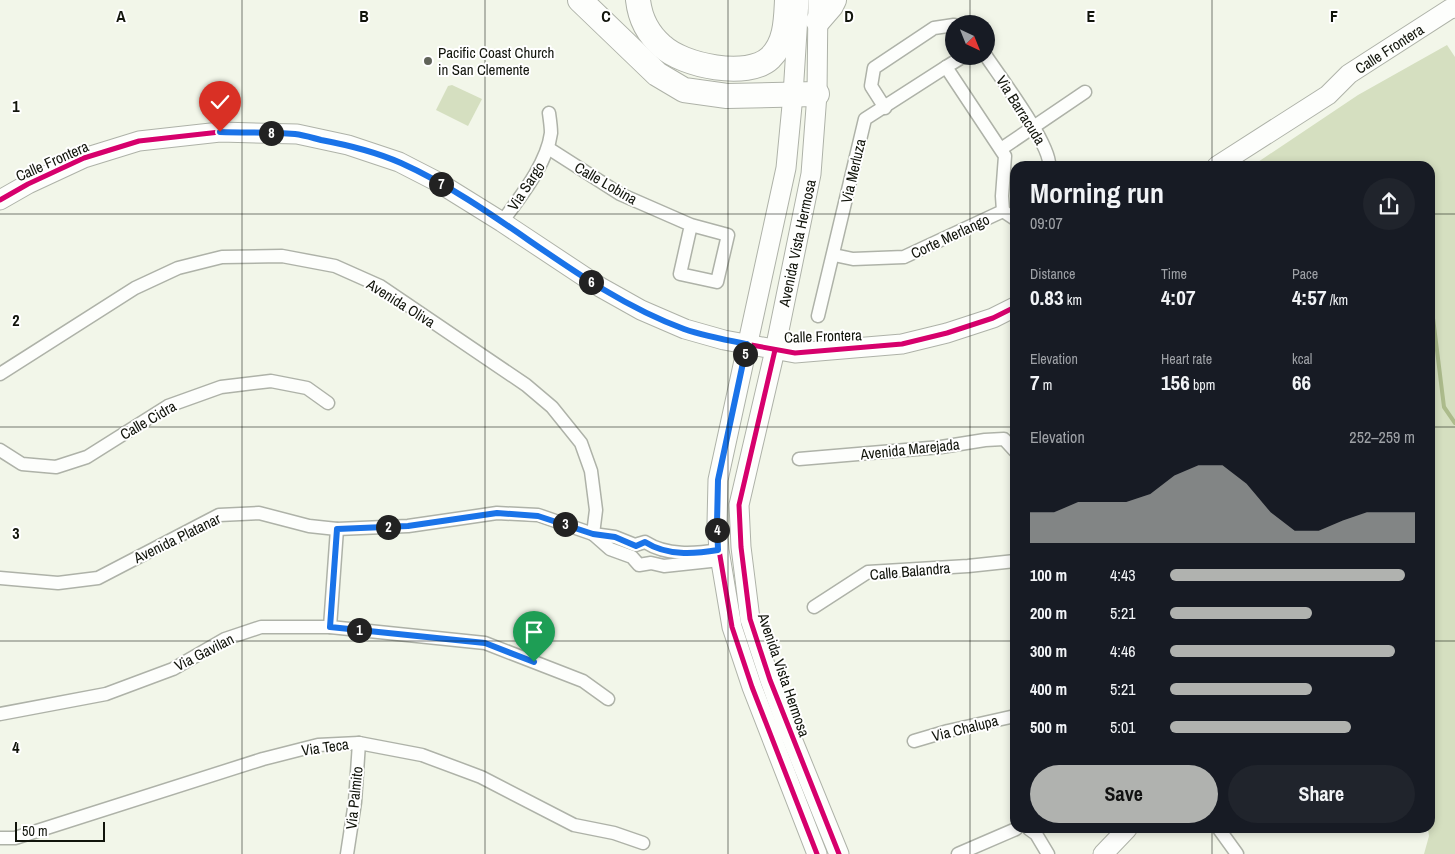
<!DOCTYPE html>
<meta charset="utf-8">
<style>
:root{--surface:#171b24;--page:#20242c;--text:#f1f3f6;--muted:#9ea1a6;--accent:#b0b2af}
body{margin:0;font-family:"Archivo Narrow",sans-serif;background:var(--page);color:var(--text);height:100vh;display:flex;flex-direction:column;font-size:19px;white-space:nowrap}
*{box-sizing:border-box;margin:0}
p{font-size:16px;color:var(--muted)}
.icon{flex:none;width:28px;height:28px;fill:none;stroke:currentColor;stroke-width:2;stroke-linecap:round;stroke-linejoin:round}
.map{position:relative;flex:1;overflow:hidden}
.details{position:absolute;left:1010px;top:161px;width:425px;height:672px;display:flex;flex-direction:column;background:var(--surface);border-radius:15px;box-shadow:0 2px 8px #0003}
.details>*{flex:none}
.needle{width:32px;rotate:137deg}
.tools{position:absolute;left:945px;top:15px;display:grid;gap:10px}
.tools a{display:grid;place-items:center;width:50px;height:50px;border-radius:50%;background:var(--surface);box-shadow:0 2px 8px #0003;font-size:25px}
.scale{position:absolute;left:15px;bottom:12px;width:90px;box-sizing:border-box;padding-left:5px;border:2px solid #11140b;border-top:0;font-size:14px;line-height:18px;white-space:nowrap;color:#11140b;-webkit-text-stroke:4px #fff;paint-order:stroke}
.pin{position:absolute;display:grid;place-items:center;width:42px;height:42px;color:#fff;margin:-51px -21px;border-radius:50% 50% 50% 0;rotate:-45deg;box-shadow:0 0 5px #0007}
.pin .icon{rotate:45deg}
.km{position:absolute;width:25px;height:25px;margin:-12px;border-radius:50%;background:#222;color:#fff;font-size:14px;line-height:25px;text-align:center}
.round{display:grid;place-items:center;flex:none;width:52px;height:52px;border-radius:26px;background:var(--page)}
.head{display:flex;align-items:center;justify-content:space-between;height:85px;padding:0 20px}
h1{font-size:28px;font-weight:700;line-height:38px}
.metrics{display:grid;grid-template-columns:repeat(3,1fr);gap:8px;height:85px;padding:5px 20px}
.metrics div{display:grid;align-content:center}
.metrics b{font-size:21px;font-weight:700}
.metrics small{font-size:14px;font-weight:400}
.metrics p{font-size:14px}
.chart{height:140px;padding:10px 20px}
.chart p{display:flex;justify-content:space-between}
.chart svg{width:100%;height:90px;margin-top:5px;fill:var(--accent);opacity:.7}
.action{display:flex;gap:10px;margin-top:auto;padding:10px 20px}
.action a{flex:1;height:58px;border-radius:30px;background:var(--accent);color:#111;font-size:20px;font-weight:700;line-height:58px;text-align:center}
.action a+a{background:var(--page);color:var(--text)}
ul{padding:0 20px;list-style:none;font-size:16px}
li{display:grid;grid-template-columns:80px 60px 1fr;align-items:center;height:38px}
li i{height:12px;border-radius:6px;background:var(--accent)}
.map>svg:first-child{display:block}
</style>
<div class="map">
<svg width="1455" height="854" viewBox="0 0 1455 854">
<rect width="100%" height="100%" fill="#f2f6e9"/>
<g fill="#d5dfc0">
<polygon points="1447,45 1455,57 1455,854 1424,854 1429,836 1428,829 1430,829 1430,166 1252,166 1358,95"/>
<polygon points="452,85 482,99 468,126 436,110 448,86"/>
</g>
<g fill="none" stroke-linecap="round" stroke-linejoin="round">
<polyline stroke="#acbb8b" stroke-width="4" points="1430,313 1433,318 1444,407 1455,423"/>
<g stroke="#aeb2a8" stroke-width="15">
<g id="street">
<path d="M 986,56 C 1000,77 1052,146 1049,166"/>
<polyline points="885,108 871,86 874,68 934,28 954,25"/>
<polyline points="548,148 620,194 691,225 728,235 717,282 680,274 691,225"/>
<polyline points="1001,149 1085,92"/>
<polyline points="1003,211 1015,219"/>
<path d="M 502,222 C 520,197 547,164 551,133 C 551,127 550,120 549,113"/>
<polyline points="834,255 853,259 904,257 1003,211 1002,196 1005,156 946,67 964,56"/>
<polyline points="818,316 865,119 946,67"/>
<polyline points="0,374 135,288 178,268 222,257 282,256 335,266 380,286 526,385 552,407 581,443 591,471 596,510 593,534"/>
<polyline points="0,450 22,464 56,467 87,457 168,406 221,387 271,381 307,388 328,403"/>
<polyline points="799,459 941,447 985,440 1004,439 1015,451"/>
<polyline points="593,534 610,549 632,557 639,565 651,563 664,566 720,560"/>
<path d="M 0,578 L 58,583 L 98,578 L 219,515 L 259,513 L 309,526 L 337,529 L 408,526 L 497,513 L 538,515 L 593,534 L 615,537 L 635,545 L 645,542 C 667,556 694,554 719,550"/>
<polyline points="814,607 868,572 968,566 1015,561"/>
<polyline points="330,627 337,529"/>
<polyline points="0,714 106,694 173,669 225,639 261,627 330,627 485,643 583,681 608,699"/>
<polyline points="914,741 948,731 1015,716"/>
<polyline points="1029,829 1036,834 1048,854"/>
<polyline points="1219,829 1237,854"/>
<polyline points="0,838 15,838 263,759 318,745 359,743 422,755 481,777 574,825 614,833 643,843"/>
<polyline points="347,854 355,802 359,743"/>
<polyline points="958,854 1016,829"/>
</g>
</g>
<g stroke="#aeb2a8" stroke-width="21">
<g id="secondary">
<polyline points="799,0 793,95 786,168 718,480 717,523 719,550 732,627 752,687 817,854"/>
<polyline points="818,0 817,94 811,174 775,350 739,505 741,547 750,619 770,680 786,724 839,854"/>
<path id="s1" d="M 1217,166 L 1328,95 L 1349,74 L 1450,9 L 1455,8"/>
<polyline points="0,200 28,184 84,158 139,141 220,132 297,134 348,145 399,162 436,181 502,222 600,287 641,310 685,329 724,340 795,353 902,344 947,333 993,318 1015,307"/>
<polyline points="1103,854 1127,829"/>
</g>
</g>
<g stroke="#aeb2a8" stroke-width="26">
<g id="highway">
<polyline points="580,0 657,74 684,90 727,96 817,94"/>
<path d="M 638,0 C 640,18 648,34 662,46 C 683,66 748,79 770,58 C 786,43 786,20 787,0"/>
<polyline points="818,21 831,6 834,0"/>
</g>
</g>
<use href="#street" stroke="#fdfefc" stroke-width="12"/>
<use href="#secondary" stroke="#fdfefc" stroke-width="19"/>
<use href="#highway" stroke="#fdfefc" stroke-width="24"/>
<g stroke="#fff" stroke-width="8">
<g id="cycleway">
<polyline points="0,200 28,184 84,158 139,141 220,132 297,134 348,145 399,162 436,181 502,222 600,287 641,310 685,329 724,340 795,353 902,344 947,333 993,318 1015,307"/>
<polyline points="747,344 718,480 717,523 719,550 732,627 752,687 817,854"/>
<polyline points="775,350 739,505 741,547 750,619 770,680 839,854"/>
</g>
</g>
<use href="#cycleway" stroke="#d6006c" stroke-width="5"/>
</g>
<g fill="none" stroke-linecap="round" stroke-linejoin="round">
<g stroke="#fff" stroke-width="10">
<path id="route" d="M 220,132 C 245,133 270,132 295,134 C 304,135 313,138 321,140 C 348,145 376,152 401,163 C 501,208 580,291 684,329 C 704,336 726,340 747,344 L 718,480 L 717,523 L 718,550 C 694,554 667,556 645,542 L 636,546 L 615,537 L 593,534 L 538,516 L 497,513 L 408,526 L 337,529 L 330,627 L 485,643 L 534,662"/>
</g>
<use href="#route" stroke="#1a73e8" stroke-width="6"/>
</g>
<path fill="none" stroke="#11140b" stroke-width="1" stroke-opacity="0.55" d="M 242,0 L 242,854M 485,0 L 485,854M 728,0 L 728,854M 970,0 L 970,24M 1212,0 L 1212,166M 970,56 L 970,854M 0,214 L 1015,214M 1430,214 L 1455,214M 0,427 L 1015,427M 1430,427 L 1455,427M 0,641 L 1015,641M 1430,641 L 1455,641M 1212,829 L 1212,854"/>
<circle fill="#606359" stroke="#fff" stroke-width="2" cx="428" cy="61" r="5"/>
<g text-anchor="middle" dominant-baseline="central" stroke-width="4" stroke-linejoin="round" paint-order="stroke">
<g font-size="15" fill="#11140b" stroke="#fff">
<text stroke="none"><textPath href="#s1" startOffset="209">Calle Frontera</textPath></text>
<text transform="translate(1021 110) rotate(58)">Via Barracuda</text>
<text transform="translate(52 161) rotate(-24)">Calle Frontera</text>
<text transform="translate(853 171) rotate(-77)">Via Merluza</text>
<text transform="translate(606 183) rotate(30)">Calle Lobina</text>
<text transform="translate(526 186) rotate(-57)">Via Sargo</text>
<text transform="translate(950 236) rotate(-25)">Corte Merlango</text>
<text transform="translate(797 243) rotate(-78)">Avenida Vista Hermosa</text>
<text transform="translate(401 303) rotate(32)">Avenida Oliva</text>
<text transform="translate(823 336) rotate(-2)">Calle Frontera</text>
<text transform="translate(148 420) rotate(-30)">Calle Cidra</text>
<text transform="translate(910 449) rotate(-6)">Avenida Marejada</text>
<text transform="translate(177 538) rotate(-26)">Avenida Platanar</text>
<text transform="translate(910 571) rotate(-5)">Calle Balandra</text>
<text transform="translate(204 652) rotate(-27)">Via Gavilan</text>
<text transform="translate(784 675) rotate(71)">Avenida Vista Hermosa</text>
<text transform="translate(965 728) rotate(-14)">Via Chalupa</text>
<text transform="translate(325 747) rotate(-8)">Via Teca</text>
<text transform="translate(354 798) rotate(-84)">Via Palmito</text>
</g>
<g font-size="15" fill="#11140b" stroke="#fff" text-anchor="start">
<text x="438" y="52">Pacific Coast Church<tspan x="438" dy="17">in San Clemente</tspan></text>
</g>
</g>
<g font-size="16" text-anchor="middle" font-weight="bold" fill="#11140b" stroke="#fff" stroke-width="4" stroke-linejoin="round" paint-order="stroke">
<text x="121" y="22">A</text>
<text x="364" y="22">B</text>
<text x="606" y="22">C</text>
<text x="849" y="22">D</text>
<text x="1091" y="22">E</text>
<text x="1334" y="22">F</text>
<text x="16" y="112">1</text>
<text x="16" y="326">2</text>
<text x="16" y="539">3</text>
<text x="16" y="753">4</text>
</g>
</svg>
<div class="tools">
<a><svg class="needle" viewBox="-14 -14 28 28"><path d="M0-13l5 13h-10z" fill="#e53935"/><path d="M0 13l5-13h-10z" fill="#9ea1a6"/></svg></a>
</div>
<div class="scale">50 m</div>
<div class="pin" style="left:534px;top:662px;background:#1e9e55"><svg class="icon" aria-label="arrive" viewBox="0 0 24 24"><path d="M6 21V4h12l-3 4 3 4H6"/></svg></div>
<div class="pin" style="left:220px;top:132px;background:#d93025"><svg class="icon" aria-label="check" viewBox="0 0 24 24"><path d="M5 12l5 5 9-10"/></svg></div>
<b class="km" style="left:359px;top:630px">1</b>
<b class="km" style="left:388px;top:527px">2</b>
<b class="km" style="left:565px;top:524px">3</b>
<b class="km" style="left:717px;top:530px">4</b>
<b class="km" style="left:745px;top:354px">5</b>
<b class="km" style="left:591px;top:282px">6</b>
<b class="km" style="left:441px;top:184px">7</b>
<b class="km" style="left:271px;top:133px">8</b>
<section class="details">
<div class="head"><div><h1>Morning run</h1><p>09:07</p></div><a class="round"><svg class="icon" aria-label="share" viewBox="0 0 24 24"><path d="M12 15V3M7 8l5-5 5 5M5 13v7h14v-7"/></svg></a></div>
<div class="metrics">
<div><p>Distance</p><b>0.83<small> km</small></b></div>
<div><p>Time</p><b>4:07</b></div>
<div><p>Pace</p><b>4:57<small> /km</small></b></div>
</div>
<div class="metrics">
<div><p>Elevation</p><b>7<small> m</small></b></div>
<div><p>Heart rate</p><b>156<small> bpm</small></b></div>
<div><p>kcal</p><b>66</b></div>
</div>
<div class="chart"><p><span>Elevation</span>252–259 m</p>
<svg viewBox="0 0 160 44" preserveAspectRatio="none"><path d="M0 44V29L10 29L20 24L30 24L40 24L50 20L60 11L70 6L80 6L90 15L100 29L110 38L120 38L130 33L140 29L150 29L160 29V44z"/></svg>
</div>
<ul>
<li><b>100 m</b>4:43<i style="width:96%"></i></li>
<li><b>200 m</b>5:21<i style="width:58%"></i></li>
<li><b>300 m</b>4:46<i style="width:92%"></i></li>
<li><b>400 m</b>5:21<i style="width:58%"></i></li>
<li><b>500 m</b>5:01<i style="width:74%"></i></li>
</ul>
<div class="action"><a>Save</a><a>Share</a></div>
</section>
</div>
